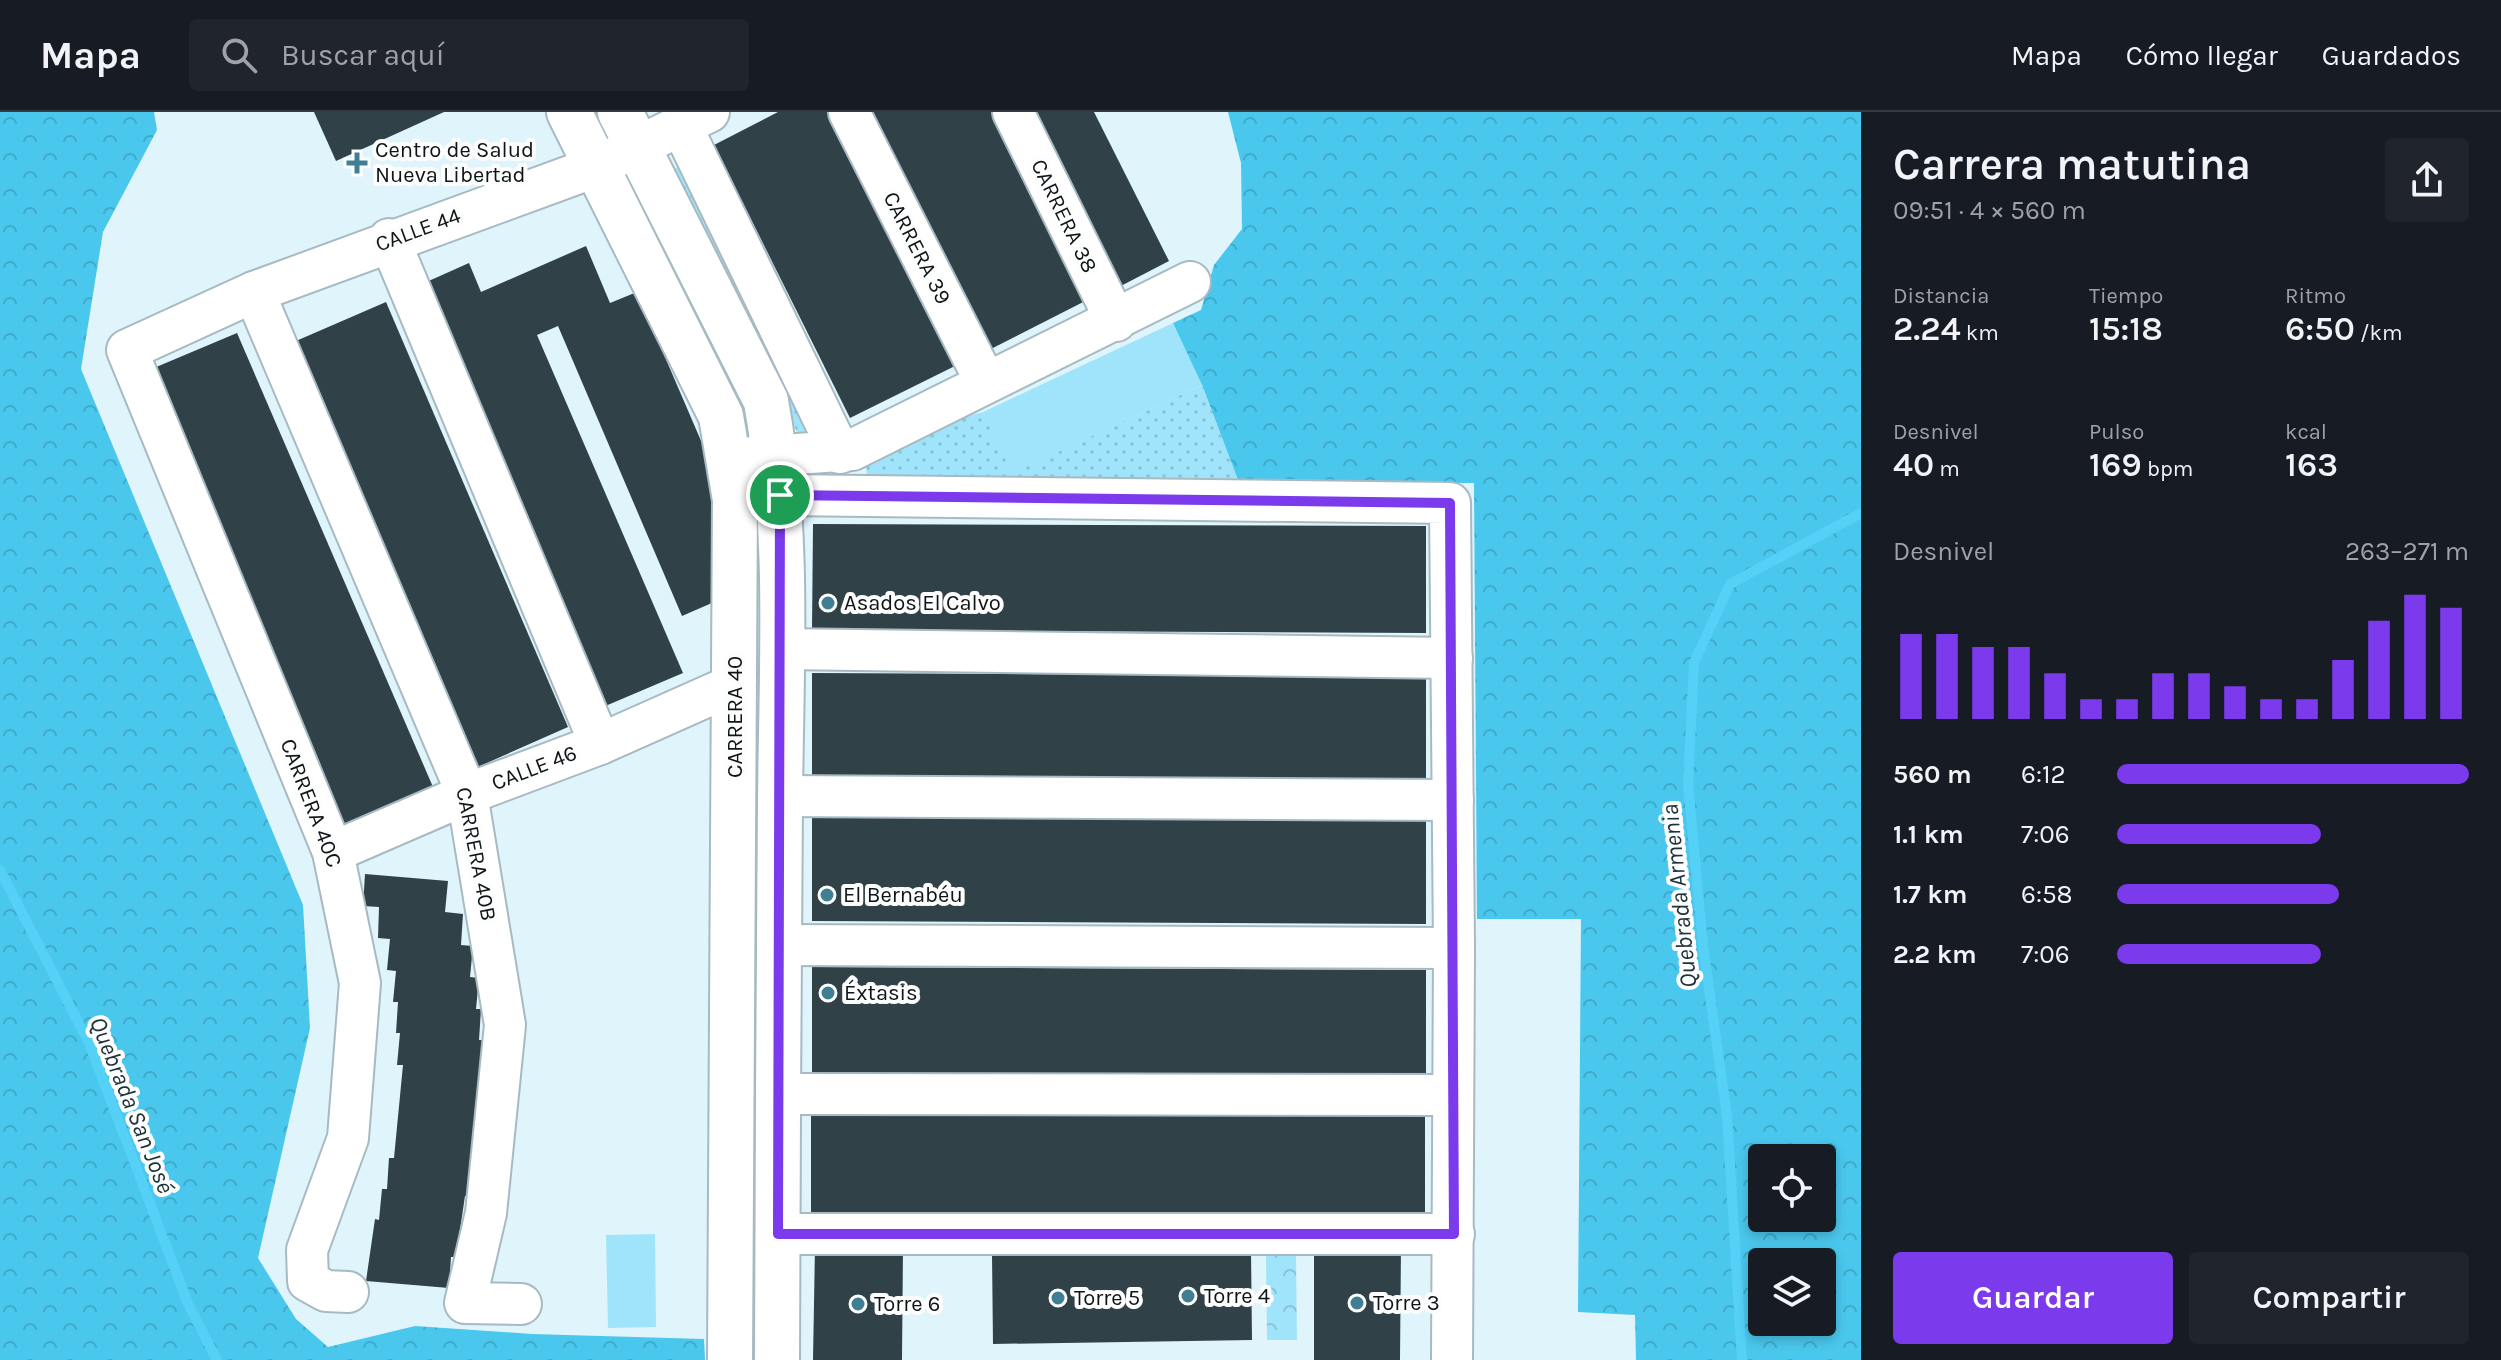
<!DOCTYPE html>
<html lang="es">
<meta charset="utf-8">
<style>
:root{--surface:#171b24;--page:#20242c;--text:#f1f3f6;--muted:#9ea1a6;--line:#363941;--accent:#7c3aed}
body{margin:0;font-family:Karla,sans-serif;background:var(--page);color:var(--text);height:100vh;display:flex;flex-direction:column;font-size:30px;white-space:nowrap}
*{box-sizing:border-box;margin:0}
p{font-size:26px;color:var(--muted)}
.icon{flex:none;width:44px;height:44px;fill:none;stroke:currentColor;stroke-width:2;stroke-linecap:round;stroke-linejoin:round}
.map{position:relative;flex:1;overflow:hidden}
.sheet{display:flex;flex-direction:column;background:var(--surface);width:640px}
.sheet>*{flex:none}
.controls{position:absolute;left:1748px;top:1032px;display:grid;gap:16px}
.controls a{display:grid;place-items:center;width:88px;height:88px;border-radius:8px;background:var(--surface);box-shadow:0 4px 12px #0003;font-size:40px}
.pin{position:absolute;display:grid;place-items:center;width:68px;height:68px;color:#fff;margin:-34px;border:4px solid #fff;border-radius:50%;box-shadow:0 2px 8px #0007}
.round{display:grid;place-items:center;flex:none;width:84px;height:84px;border-radius:8px;background:var(--page)}
.overview{display:flex;align-items:center;justify-content:space-between;height:136px;padding:0 32px}
h1{font-size:44px;font-weight:600;line-height:60px}
.figures{display:grid;grid-template-columns:repeat(3,1fr);gap:12px;height:136px;padding:8px 32px}
.figures div{display:grid;align-content:center}
.figures b{font-size:34px;font-weight:600}
.figures small{font-size:22px;font-weight:400}
.figures p{font-size:22px}
.chart{height:224px;padding:16px 32px}
.chart p{display:flex;justify-content:space-between}
.chart svg{width:100%;height:144px;margin-top:8px;stroke:var(--accent);stroke-width:6}
.action{display:flex;gap:16px;margin-top:auto;padding:16px 32px}
.action a{flex:1;height:92px;border-radius:8px;background:var(--accent);color:#fff;font-size:32px;font-weight:600;line-height:92px;text-align:center}
.action a+a{background:var(--page);color:var(--text)}
ul{padding:0 32px;list-style:none;font-size:26px}
li{display:grid;grid-template-columns:128px 96px 1fr;align-items:center;height:60px}
li i{height:20px;border-radius:10px;background:var(--accent)}
header{display:flex;align-items:center;gap:48px;box-sizing:border-box;height:112px;padding:0 40px;background:var(--surface);border-bottom:2px solid var(--line)}
header strong{font-size:38px}
nav{display:flex;gap:44px;margin-inline-start:auto;font-size:28px}
.search{width:560px;height:72px;background:var(--page);display:flex;align-items:center;gap:20px;box-sizing:border-box;padding:0 28px;border-radius:8px;color:var(--muted);font-size:30px}
main{display:flex;flex:1;min-height:0}
.map>svg:first-child{display:block}
</style>
<header>
<strong>Mapa</strong>
<div class="search"><svg class="icon" aria-label="search" viewBox="0 0 24 24"><circle cx="10" cy="10" r="6"/><path d="M15 15l6 6"/></svg>Buscar aquí</div>
<nav><a>Mapa</a><a>Cómo llegar</a><a>Guardados</a></nav>
</header>
<main>
<div class="map">
<svg width="1861" height="1248" viewBox="0 0 1861 1248">
<defs>
<pattern id="forest-crowns" width="20" height="18" patternUnits="userSpaceOnUse" patternTransform="scale(2)"><rect width="20" height="18" fill="#4ac7ed"/><path d="M2 6a3 3 0 1 1 6 0M12 15a3 3 0 1 1 6 0" fill="none" stroke="#40aaca"/></pattern>
<pattern id="park-crowns" width="20" height="18" patternUnits="userSpaceOnUse" patternTransform="scale(2)"><rect width="20" height="18" fill="#a0e4fc"/><path d="M2 6a3 3 0 1 1 6 0M12 15a3 3 0 1 1 6 0" fill="none" stroke="#89c3d7"/></pattern>
<pattern id="garden-dots" width="8" height="8" patternUnits="userSpaceOnUse" patternTransform="scale(2)"><rect width="8" height="8" fill="#a0e4fc"/><path d="M2 2h.1M6 6h.1" fill="none" stroke="#89c3d7" stroke-width="1.8" stroke-linecap="round"/></pattern>
</defs>
<rect width="100%" height="100%" fill="#e0f4fc"/>
<g fill="#a0e4fc">
<polygon points="1173,211 1202,273 1011,362 983,300"/>
<polygon points="655,1122 656,1215 608,1216 606,1123"/>
</g>
<g fill="url(#forest-crowns)" fill-rule="evenodd">
<polygon points="0,0 154,0 157,18 103,120 81,257 303,793 310,916 258,1146 296,1207 328,1235 415,1214 532,1222 704,1227 705,1248 0,1248"/>
<path d="M 1228,0 L 1861,0 L 1861,1248 L 1636,1248 L 1635,1203 L 1578,1200 L 1581,807 L 1477,807 L 1474,371 L 1239,371 L 1202,273 L 1173,211 L 1201,198 L 1214,153 L 1242,117 L 1241,51 ZM 1762,1046 L 1822,1046 L 1822,1106 L 1762,1106 ZM 1762,1150 L 1822,1150 L 1822,1210 L 1762,1210 Z"/>
</g>
<polygon fill="url(#park-crowns)" points="1266,1143 1296,1143 1297,1228 1267,1228"/>
<g fill="url(#garden-dots)">
<polygon points="682,53 812,318 799,324 668,60"/>
<polygon points="641,71 757,305 744,311 628,77"/>
<polygon points="1202,273 1239,371 867,371 866,353 961,306 983,300 1012,361"/>
<polygon points="753,597 758,597 757,1248 752,1248"/>
</g>
<g fill="none" stroke-linecap="round" stroke-linejoin="round">
<g stroke="#55d1f7" stroke-width="10">
<polyline points="0,758 89,931 189,1194 217,1248"/>
<polyline points="1742,1248 1727,1004 1703,834 1688,672 1694,551 1730,472 1861,401"/>
</g>
</g>
<g fill="#304147">
<polygon points="314,0 444,0 336,49"/>
<polygon points="778,0 833,0 959,252 850,306 714,33"/>
<polygon points="865,0 1001,0 1093,185 985,240"/>
<polygon points="1027,0 1094,0 1169,149 1115,177"/>
<polygon points="586,134 610,191 637,180 720,373 720,459 712,462 721,487 682,504 558,214 537,223 683,561 603,595 422,172 469,151 481,180"/>
<polygon points="386,190 568,615 471,658 289,232"/>
<polygon points="237,221 433,675 336,717 142,261"/>
<polygon points="813,412 1426,414 1426,521 812,518"/>
<polygon points="812,561 1426,564 1426,670 812,667"/>
<polygon points="812,703 1426,706 1426,812 812,809"/>
<polygon points="365,762 448,769 445,800 463,802 461,833 473,834 470,865 479,866 476,897 481,897 479,928 483,928 470,1084 465,1084 456,1145 451,1145 449,1176 366,1169 375,1107 379,1108 382,1077 387,1077 389,1046 394,1046 403,953 397,953 400,921 396,921 398,890 393,890 396,859 387,858 390,827 378,826 379,795 363,794"/>
<polygon points="812,855 1426,858 1426,964 812,961"/>
<polygon points="811,1001 1425,1004 1425,1111 811,1108"/>
<polygon points="1314,1131 1401,1134 1400,1248 1314,1248"/>
<polygon points="815,1135 903,1136 902,1248 813,1248"/>
<polygon points="1251,1139 1252,1228 993,1232 992,1142"/>
</g>
<g fill="none" stroke-linecap="round" stroke-linejoin="round">
<g stroke="#a7bac2" stroke-width="44">
<g id="street">
<polyline points="849,0 986,271"/>
<polyline points="1013,0 1116,209"/>
<polyline points="681,13 840,341"/>
<polyline points="389,127 600,632"/>
<polyline points="254,180 467,682 505,913 486,1101 465,1191 521,1192"/>
<polyline points="742,346 852,338 1190,170"/>
<polyline points="747,387 780,383 1450,391 1454,836 1452,1248"/>
<polyline points="783,537 1452,546"/>
<polyline points="780,684 1453,688"/>
<polyline points="333,740 467,682 600,632 735,572"/>
<polyline points="779,833 1454,836"/>
<polyline points="778,982 1452,983"/>
<polyline points="778,1122 1454,1122"/>
<polyline points="348,1180 326,1179 308,1169 307,1138 348,1026 360,871 333,740 127,238 254,180 595,55 709,0"/>
</g>
</g>
<g stroke="#a7bac2" stroke-width="48">
<g id="secondary">
<polyline points="569,0 721,304 735,388 730,1248"/>
<path d="M 620,0 L 766,289 C 790,422 781,555 780,689 C 778,875 778,1062 777,1248"/>
</g>
</g>
<use href="#street" stroke="#fff" stroke-width="40"/>
<use href="#secondary" stroke="#fff" stroke-width="44"/>
</g>
<g fill="none" stroke-linecap="round" stroke-linejoin="round">
<g stroke="#fff" stroke-width="16">
<polygon id="route" points="780,383 1450,391 1454,1122 778,1122"/>
</g>
<use href="#route" stroke="#7c3aed" stroke-width="10"/>
</g>
<g fill="#3f7e93" stroke="#fdfdfd" stroke-width="3">
<path d="M353 39h8v8h8v8h-8v8h-8v-8h-8v-8h8z"/>
<circle cx="828" cy="491" r="8"/>
<circle cx="827" cy="783" r="8"/>
<circle cx="828" cy="881" r="8"/>
<circle cx="1188" cy="1184" r="8"/>
<circle cx="1058" cy="1186" r="8"/>
<circle cx="1357" cy="1191" r="8"/>
<circle cx="858" cy="1192" r="8"/>
</g>
<g text-anchor="middle" dominant-baseline="central" stroke-width="8" stroke-linejoin="round" paint-order="stroke">
<g font-size="22" fill="#0e1517" stroke="#fdfdfd" text-anchor="start">
<text x="375" y="38">Centro de Salud<tspan x="375" dy="25">Nueva Libertad</tspan></text>
<text x="844" y="491">Asados El Calvo</text>
<text x="843" y="783">El Bernabéu</text>
<text x="844" y="881">Éxtasis</text>
<text x="1204" y="1184">Torre 4</text>
<text x="1074" y="1186">Torre 5</text>
<text x="1373" y="1191">Torre 3</text>
<text x="874" y="1192">Torre 6</text>
</g>
<g font-size="22" fill="#0e1517" stroke="#fdfdfd">
<text transform="translate(1064 104) rotate(64)">CARRERA 38</text>
<text transform="translate(418 118) rotate(-20)">CALLE 44</text>
<text transform="translate(917 136) rotate(63)">CARRERA 39</text>
<text transform="translate(735 605) rotate(-90)">CARRERA 40</text>
<text transform="translate(534 656) rotate(-21)">CALLE 46</text>
<text transform="translate(311 691) rotate(69)">CARRERA 40C</text>
<text transform="translate(476 742) rotate(79)">CARRERA 40B</text>
</g>
<g font-size="24" font-style="italic" fill="#1c3138" stroke="#fdfdfd">
<text transform="translate(1679 784) rotate(-96)">Quebrada Armenia</text>
<text transform="translate(132 993) rotate(68)">Quebrada San José</text>
</g>
</g>
</svg>
<div class="controls">
<a><svg class="icon" aria-label="locate" viewBox="0 0 24 24"><circle cx="12" cy="12" r="6"/><path d="M12 2v4M12 18v4M2 12h4M18 12h4"/></svg></a>
<a><svg class="icon" aria-label="layers" viewBox="0 0 24 24"><path d="M12 4l9 5-9 5-9-5zM3 14l9 5 9-5"/></svg></a>
</div>
<div class="pin" style="left:780px;top:383px;background:#1e9e55"><svg class="icon" aria-label="arrive" viewBox="0 0 24 24"><path d="M6 21V4h12l-3 4 3 4H6"/></svg></div>
</div>
<section class="sheet">
<div class="overview"><div><h1>Carrera matutina</h1><p>09:51 · 4 × 560 m</p></div><a class="round"><svg class="icon" aria-label="share" viewBox="0 0 24 24"><path d="M12 15V3M7 8l5-5 5 5M5 13v7h14v-7"/></svg></a></div>
<div class="figures">
<div><p>Distancia</p><b>2.24<small> km</small></b></div>
<div><p>Tiempo</p><b>15:18</b></div>
<div><p>Ritmo</p><b>6:50<small> /km</small></b></div>
</div>
<div class="figures">
<div><p>Desnivel</p><b>40<small> m</small></b></div>
<div><p>Pulso</p><b>169<small> bpm</small></b></div>
<div><p>kcal</p><b>163</b></div>
</div>
<div class="chart"><p><span>Desnivel</span>263–271 m</p>
<svg viewBox="0 0 160 44" preserveAspectRatio="none"><path d="M5 44V18M15 44V18M25 44V22M35 44V22M45 44V30M55 44V38M65 44V38M75 44V30M85 44V30M95 44V34M105 44V38M115 44V38M125 44V26M135 44V14M145 44V6M155 44V10"/></svg>
</div>
<ul>
<li><b>560 m</b>6:12<i style="width:100%"></i></li>
<li><b>1.1 km</b>7:06<i style="width:58%"></i></li>
<li><b>1.7 km</b>6:58<i style="width:63%"></i></li>
<li><b>2.2 km</b>7:06<i style="width:58%"></i></li>
</ul>
<div class="action"><a>Guardar</a><a>Compartir</a></div>
</section>
</main>
